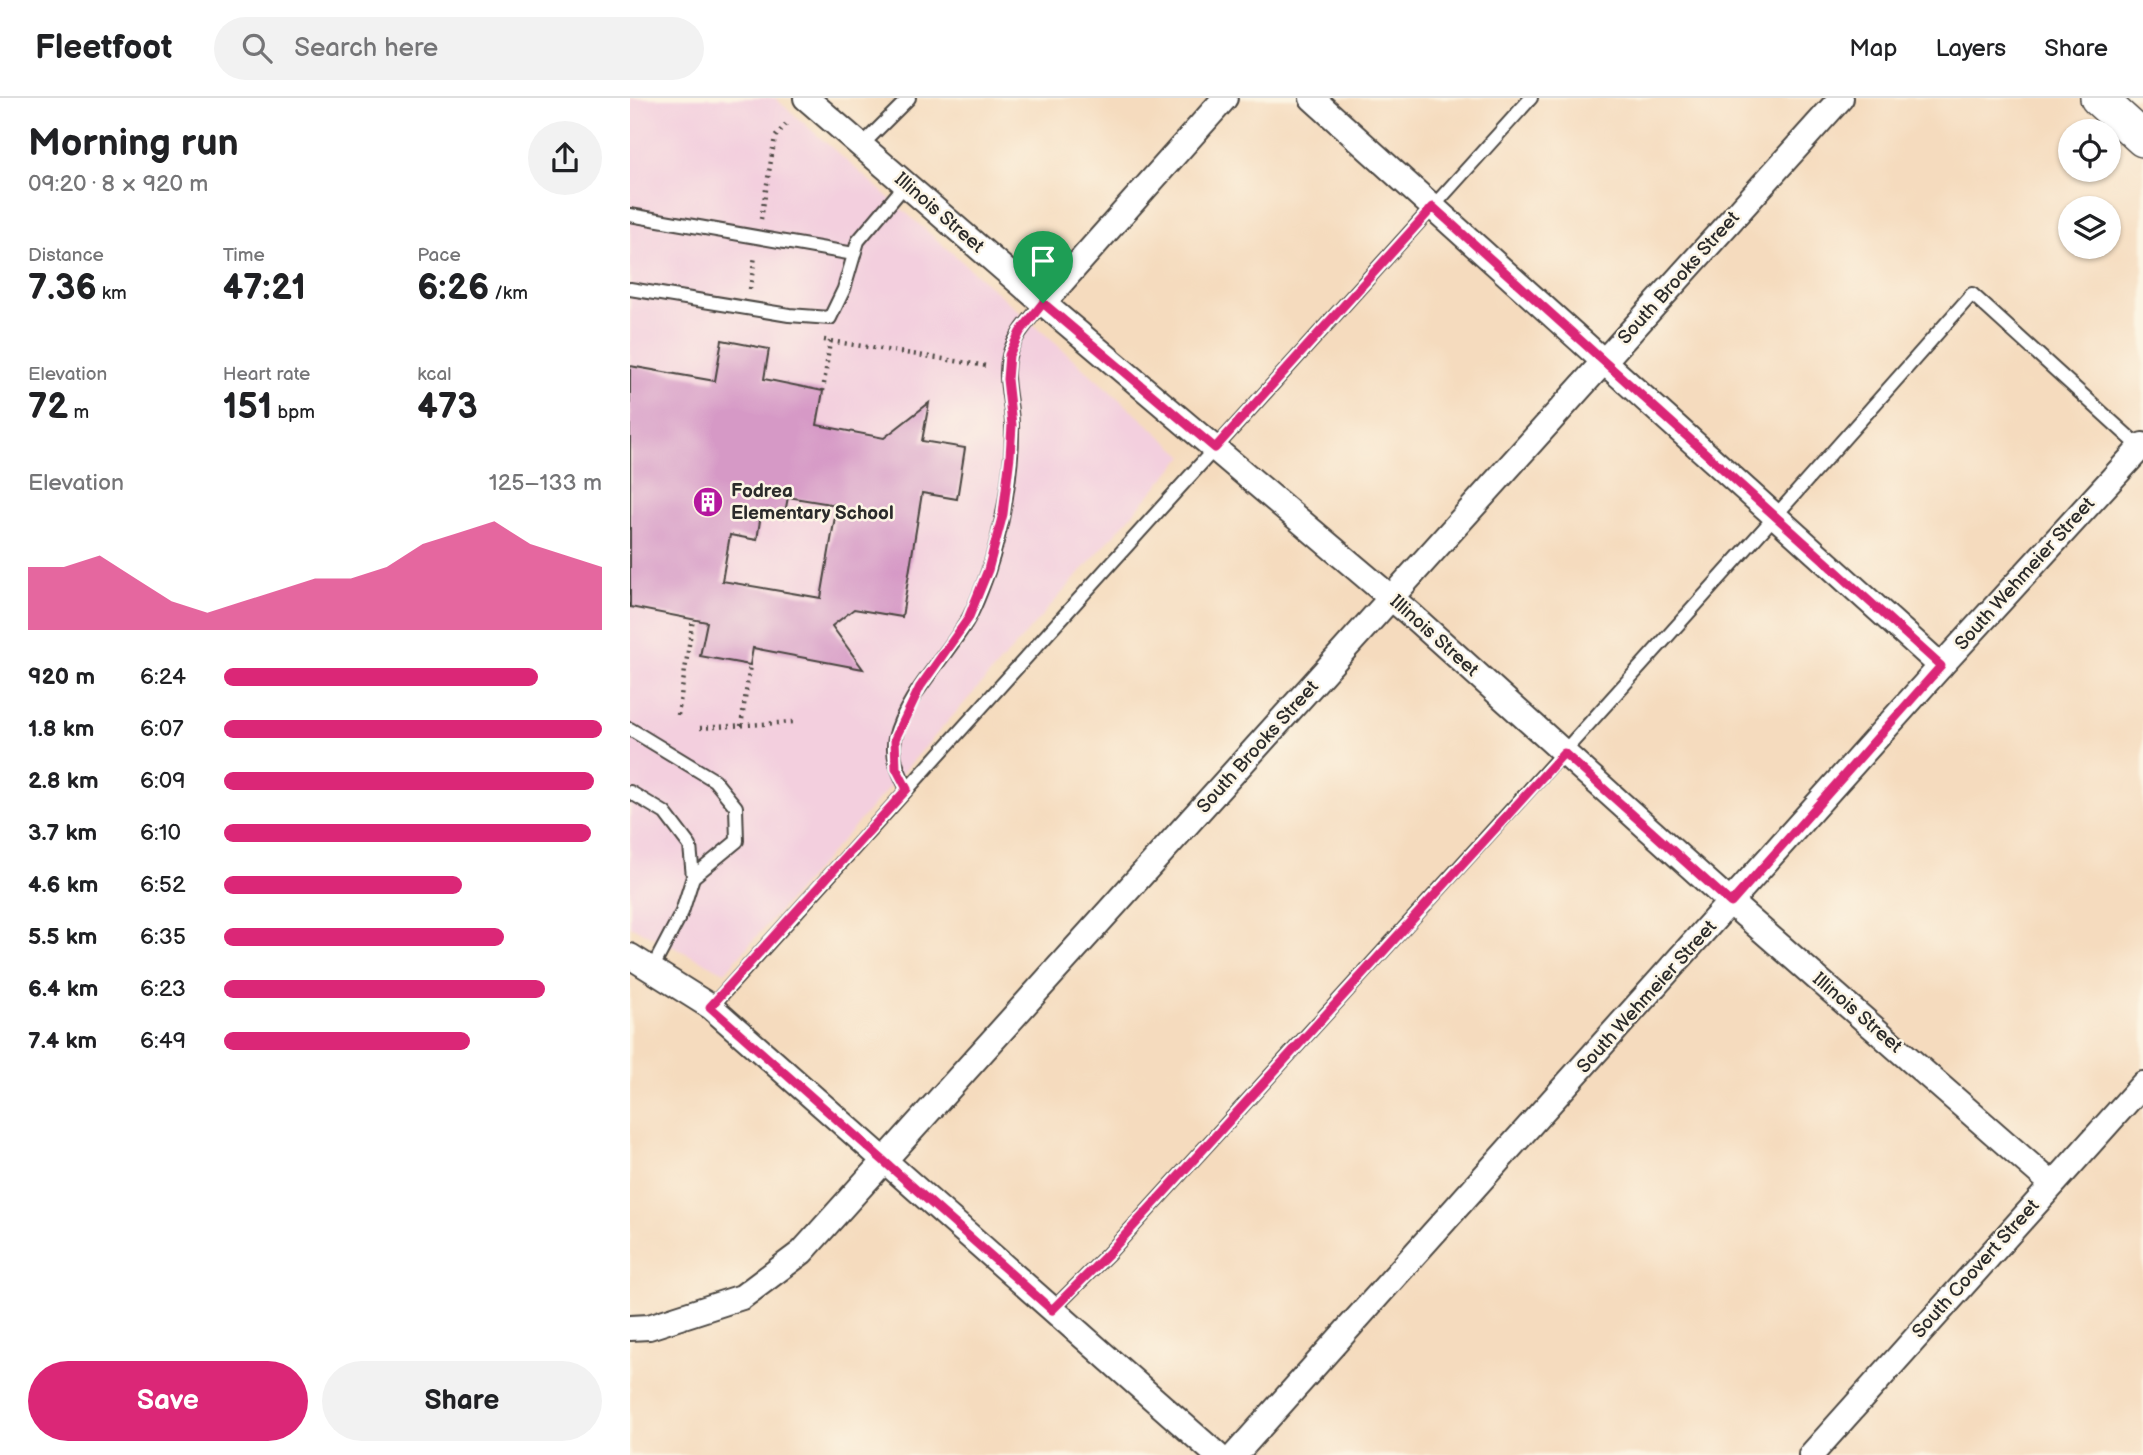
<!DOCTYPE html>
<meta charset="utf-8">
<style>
:root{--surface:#fff;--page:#f2f2f2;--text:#202124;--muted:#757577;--line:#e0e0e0;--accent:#db2777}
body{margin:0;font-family:"Balsamiq Sans",sans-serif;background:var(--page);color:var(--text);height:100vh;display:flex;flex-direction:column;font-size:26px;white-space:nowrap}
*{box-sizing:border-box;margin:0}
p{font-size:23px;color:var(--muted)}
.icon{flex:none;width:38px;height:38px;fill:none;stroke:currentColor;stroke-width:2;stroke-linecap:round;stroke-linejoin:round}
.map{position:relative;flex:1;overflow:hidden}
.details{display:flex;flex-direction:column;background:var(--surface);width:630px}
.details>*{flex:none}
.buttons{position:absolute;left:1428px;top:21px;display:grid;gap:14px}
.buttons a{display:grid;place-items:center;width:63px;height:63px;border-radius:50%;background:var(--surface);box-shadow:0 2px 5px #0004;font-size:35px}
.pin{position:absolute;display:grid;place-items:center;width:60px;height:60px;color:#fff;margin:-72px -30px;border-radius:50% 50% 50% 0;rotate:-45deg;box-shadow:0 0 7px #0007}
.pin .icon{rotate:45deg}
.round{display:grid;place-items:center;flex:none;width:74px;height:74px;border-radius:37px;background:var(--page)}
.head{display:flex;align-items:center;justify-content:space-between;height:119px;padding:0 28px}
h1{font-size:38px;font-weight:600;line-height:52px}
.metrics{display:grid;grid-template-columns:repeat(3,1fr);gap:10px;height:119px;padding:7px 28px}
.metrics div{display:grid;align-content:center}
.metrics b{font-size:35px;font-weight:600}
.metrics small{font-size:19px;font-weight:400}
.metrics p{font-size:19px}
.chart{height:196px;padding:14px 28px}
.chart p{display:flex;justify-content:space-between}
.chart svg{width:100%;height:126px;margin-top:7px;fill:var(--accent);opacity:.7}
.action{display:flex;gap:14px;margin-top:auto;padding:14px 28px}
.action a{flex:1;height:80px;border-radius:42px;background:var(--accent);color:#fff;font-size:28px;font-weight:600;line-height:80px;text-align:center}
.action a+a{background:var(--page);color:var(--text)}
ul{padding:0 28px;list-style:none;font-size:23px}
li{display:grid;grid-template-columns:112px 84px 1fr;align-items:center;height:52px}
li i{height:18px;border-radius:9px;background:var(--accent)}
header{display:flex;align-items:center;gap:42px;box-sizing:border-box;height:98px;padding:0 35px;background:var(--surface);border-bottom:2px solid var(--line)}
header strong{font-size:33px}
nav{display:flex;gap:38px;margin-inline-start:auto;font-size:24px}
.search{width:490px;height:63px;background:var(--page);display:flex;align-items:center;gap:18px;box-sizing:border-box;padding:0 24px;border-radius:38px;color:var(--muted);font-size:26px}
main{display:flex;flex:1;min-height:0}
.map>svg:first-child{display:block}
</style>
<header>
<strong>Fleetfoot</strong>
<div class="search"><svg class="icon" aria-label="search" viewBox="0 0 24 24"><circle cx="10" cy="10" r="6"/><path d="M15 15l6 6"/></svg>Search here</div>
<nav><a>Map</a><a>Layers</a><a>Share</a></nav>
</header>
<main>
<section class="details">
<div class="head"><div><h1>Morning run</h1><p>09:20 · 8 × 920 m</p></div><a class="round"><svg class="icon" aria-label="share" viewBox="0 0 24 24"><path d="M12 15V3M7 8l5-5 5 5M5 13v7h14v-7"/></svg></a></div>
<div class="metrics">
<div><p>Distance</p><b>7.36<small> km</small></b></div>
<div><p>Time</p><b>47:21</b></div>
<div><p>Pace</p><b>6:26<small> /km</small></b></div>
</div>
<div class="metrics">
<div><p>Elevation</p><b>72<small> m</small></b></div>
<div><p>Heart rate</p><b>151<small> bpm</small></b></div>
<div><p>kcal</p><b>473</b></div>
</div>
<div class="chart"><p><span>Elevation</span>125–133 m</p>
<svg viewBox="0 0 160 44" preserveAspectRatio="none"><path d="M0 44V22L10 22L20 18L30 26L40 34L50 38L60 34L70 30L80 26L90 26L100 22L110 14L120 10L130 6L140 14L150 18L160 22V44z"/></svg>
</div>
<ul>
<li><b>920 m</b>6:24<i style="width:83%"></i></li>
<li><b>1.8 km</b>6:07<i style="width:100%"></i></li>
<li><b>2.8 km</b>6:09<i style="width:98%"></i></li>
<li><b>3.7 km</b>6:10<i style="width:97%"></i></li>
<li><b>4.6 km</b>6:52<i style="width:63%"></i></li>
<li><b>5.5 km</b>6:35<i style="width:74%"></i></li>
<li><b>6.4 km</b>6:23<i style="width:85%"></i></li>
<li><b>7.4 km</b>6:49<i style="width:65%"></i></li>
</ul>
<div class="action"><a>Save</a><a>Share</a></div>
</section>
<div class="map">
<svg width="1513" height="1357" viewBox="0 0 1513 1357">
<rect width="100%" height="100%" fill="#fcf5e5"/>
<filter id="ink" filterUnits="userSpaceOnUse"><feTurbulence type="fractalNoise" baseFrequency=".0143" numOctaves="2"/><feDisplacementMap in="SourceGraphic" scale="14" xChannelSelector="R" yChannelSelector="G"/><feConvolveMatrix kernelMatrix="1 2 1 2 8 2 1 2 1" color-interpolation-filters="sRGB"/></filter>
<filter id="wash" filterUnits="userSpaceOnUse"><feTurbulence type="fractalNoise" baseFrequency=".00686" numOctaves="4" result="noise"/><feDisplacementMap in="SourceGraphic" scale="28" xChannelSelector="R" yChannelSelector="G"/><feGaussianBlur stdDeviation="1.57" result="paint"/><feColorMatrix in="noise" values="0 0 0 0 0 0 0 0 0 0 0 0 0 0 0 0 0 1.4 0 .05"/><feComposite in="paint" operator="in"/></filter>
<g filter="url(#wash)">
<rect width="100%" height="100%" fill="#f5dbbe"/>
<polygon fill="#f3cfde" points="0,0 145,0 554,358 95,874 0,828"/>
<g id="blocks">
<path fill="#d699c6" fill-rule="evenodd" d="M 92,242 L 139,251 L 134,281 L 193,293 L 187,327 L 254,340 L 299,305 L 292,343 L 335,350 L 327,401 L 292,395 L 272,519 L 224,511 L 202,528 L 233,571 L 123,550 L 120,567 L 70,558 L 77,524 L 0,509 L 0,268 L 85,283 ZM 158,399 L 207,407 L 191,500 L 92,483 L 100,437 L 127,442 L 131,416 L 154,420 Z"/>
</g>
</g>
<g filter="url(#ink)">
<use href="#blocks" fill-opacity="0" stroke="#494541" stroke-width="2"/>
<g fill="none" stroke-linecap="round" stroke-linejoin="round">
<g stroke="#494541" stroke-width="16">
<g id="lane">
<polyline points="231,48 279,0"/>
<polyline points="0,117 224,156"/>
<polyline points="0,191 159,217 200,220 214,191 228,143 276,86"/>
<polyline points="0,631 84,682 106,709 107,743 63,779"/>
<path d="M 277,691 C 269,675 261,659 265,640 C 274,600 317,558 337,523 C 346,508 352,490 358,474 C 372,433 383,370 382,327 C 382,304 373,281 379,258 C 383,239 401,220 413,205"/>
<polyline points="0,694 35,715 60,748 63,779 52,814 22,871"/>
<polyline points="81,909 901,0"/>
<path d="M 422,1212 L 478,1156 C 768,837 1058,519 1342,196 L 1511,350"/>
</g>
</g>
<g stroke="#494541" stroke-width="28">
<g id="street">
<polyline points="176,0 413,205 779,515 1101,805 1422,1086"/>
<polyline points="682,0 1311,568"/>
<polyline points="413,205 595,0"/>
<polyline points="0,858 81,909 587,1357"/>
<polyline points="0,1230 19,1229 112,1199 172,1154 1211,0"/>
<polyline points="605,1357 1311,568 1513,347"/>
<polyline points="1181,1357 1513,986"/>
</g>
</g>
<g stroke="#494541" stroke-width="38">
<polyline id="secondary" points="1468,0 1513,41"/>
</g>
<g stroke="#494541" stroke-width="4.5" stroke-dasharray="2 5" stroke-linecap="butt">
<polyline points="131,121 145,39 158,24"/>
<polyline points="120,191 125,158"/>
<polyline points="194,242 357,268"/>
<polyline points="193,293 200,243"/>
<polyline points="48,617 63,521"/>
<polyline points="111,628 120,567"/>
<polyline points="70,630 163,624"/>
</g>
<use href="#lane" stroke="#fff" stroke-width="12"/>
<use href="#street" stroke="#fff" stroke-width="24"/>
<use href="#secondary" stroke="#fff" stroke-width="35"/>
</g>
</g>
<g fill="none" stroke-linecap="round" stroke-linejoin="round" filter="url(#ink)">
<g stroke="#fff" stroke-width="14">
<polygon id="route" points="803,109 1311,568 1101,805 934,655 478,1156 422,1212 80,909 277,691 266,670 265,641 290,589 338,521 358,472 373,416 380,358 382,327 377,281 379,257 390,234 413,205 585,350"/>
</g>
<use href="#route" stroke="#db2777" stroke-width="9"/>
</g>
<defs>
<g id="building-disc" transform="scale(1.575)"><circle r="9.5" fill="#b5179e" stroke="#fcf5e5"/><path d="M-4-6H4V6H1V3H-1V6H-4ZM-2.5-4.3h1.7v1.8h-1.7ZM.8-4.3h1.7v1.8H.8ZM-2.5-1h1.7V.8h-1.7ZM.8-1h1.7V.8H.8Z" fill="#fff"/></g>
</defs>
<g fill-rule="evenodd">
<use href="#building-disc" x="78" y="404"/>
</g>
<g text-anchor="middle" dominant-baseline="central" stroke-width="5" stroke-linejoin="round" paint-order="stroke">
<g font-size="19" fill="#2b2b2b" stroke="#fcf5e5">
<text transform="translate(309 115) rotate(41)">Illinois Street</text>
<text transform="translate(1049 180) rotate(-48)">South Brooks Street</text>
<text transform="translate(1395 476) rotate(-48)">South Wehmeier Street</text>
<text transform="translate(804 538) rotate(42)">Illinois Street</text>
<text transform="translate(628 649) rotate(-48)">South Brooks Street</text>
<text transform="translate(1017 899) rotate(-48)">South Wehmeier Street</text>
<text transform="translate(1227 915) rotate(41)">Illinois Street</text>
<text transform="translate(1346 1171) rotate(-48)">South Coovert Street</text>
</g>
<g font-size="19" font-weight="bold" fill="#2b2b2b" stroke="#fcf5e5" text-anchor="start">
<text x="101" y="393">Fodrea<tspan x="101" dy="22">Elementary School</tspan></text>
</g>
</g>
</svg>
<div class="buttons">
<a><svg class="icon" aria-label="locate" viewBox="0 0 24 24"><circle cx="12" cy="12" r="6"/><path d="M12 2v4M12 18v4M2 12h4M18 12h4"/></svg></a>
<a><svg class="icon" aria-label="layers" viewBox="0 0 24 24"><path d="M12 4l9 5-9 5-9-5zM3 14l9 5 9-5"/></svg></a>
</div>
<div class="pin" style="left:413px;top:205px;background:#1e9e55"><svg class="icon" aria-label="arrive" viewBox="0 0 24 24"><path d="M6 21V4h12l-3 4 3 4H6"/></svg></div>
</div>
</main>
